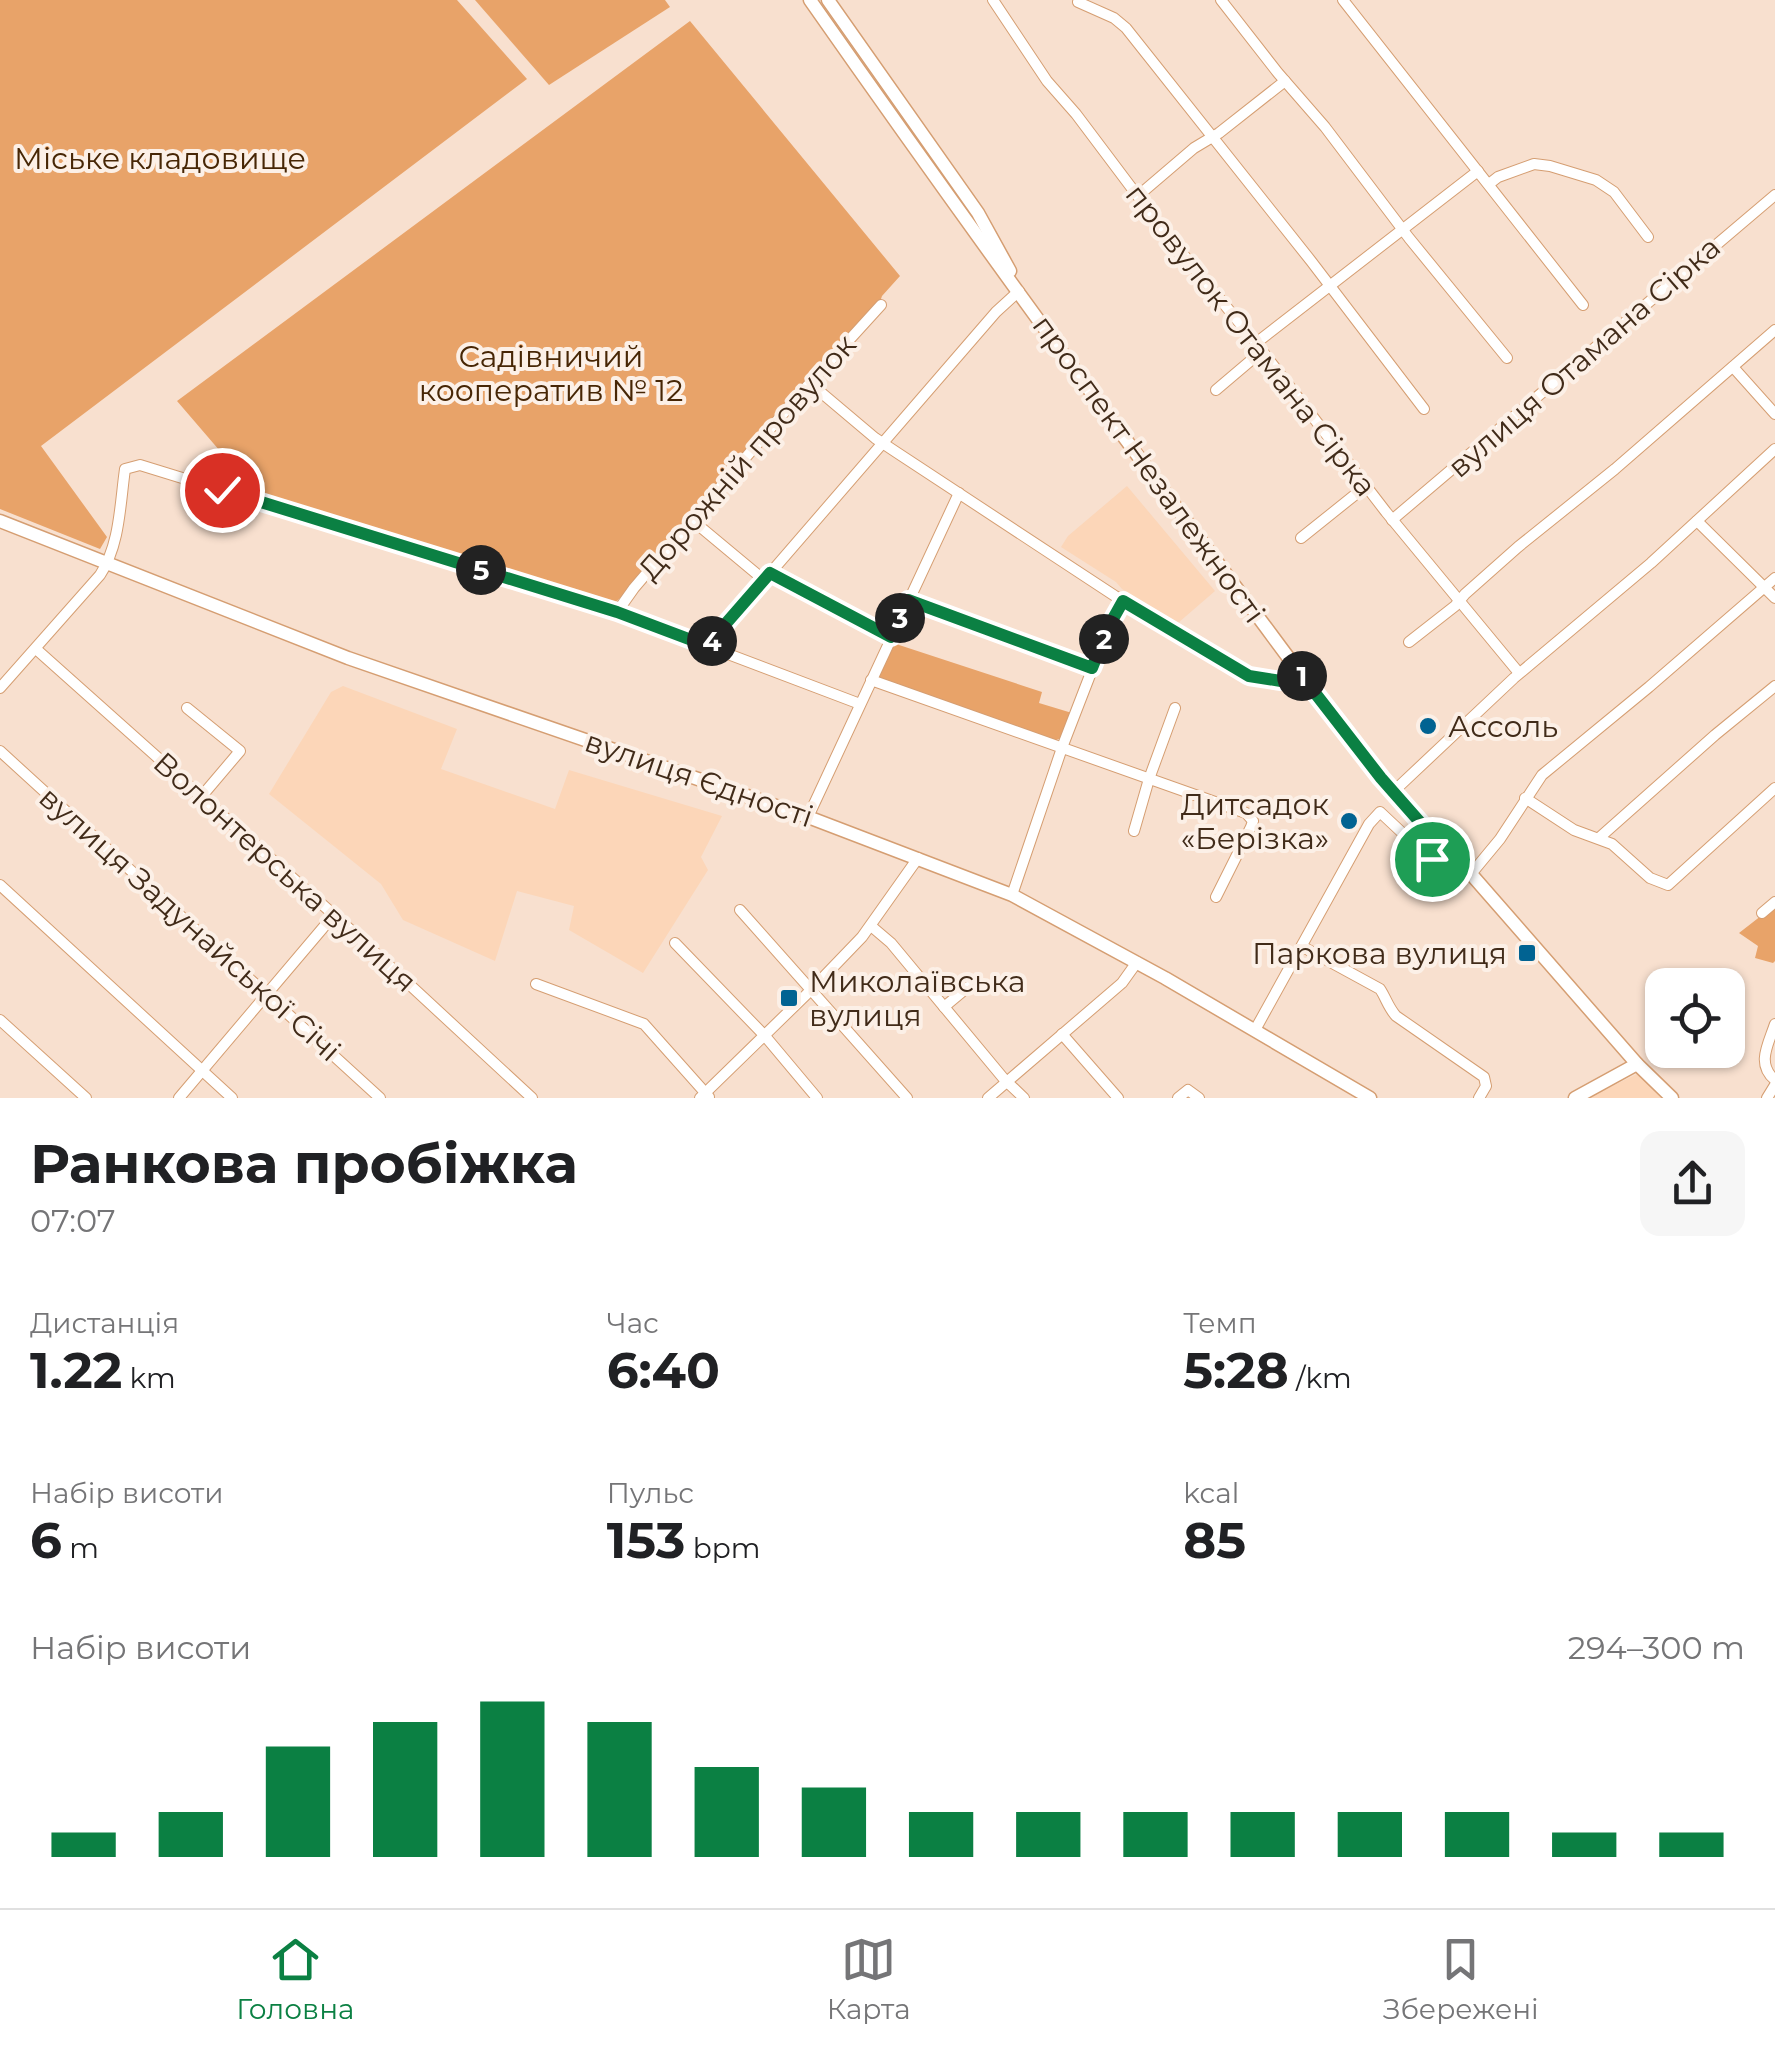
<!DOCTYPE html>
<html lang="uk">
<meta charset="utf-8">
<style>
:root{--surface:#fff;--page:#f6f6f6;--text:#202124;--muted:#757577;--line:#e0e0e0;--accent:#0b8043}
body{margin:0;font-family:Montserrat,sans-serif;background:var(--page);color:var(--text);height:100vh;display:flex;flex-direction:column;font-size:38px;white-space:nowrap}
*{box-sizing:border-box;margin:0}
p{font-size:32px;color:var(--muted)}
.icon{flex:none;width:55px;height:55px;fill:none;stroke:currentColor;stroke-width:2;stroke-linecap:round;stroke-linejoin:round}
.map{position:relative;height:1098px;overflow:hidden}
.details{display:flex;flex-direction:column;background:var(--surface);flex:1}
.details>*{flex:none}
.buttons{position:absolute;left:1645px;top:968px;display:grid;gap:20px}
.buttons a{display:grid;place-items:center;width:100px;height:100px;border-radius:20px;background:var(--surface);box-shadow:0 2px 8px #0004;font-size:50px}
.pin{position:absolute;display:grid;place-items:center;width:85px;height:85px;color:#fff;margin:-42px;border:5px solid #fff;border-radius:50%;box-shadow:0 2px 10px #0007}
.km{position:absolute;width:50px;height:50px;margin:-25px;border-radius:50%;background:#222;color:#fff;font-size:28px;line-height:50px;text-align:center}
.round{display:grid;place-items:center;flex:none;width:105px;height:105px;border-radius:20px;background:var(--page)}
.summary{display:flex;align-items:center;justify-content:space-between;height:170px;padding:0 30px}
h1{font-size:55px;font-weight:700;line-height:75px}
.metrics{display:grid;grid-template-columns:repeat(3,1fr);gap:15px;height:170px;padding:10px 30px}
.metrics div{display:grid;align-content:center}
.metrics b{font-size:50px;font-weight:700}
.metrics small{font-size:28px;font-weight:400}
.metrics p{font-size:28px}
.chart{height:280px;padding:20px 30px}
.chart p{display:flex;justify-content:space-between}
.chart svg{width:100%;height:180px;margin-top:10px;stroke:var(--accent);stroke-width:6}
.tab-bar{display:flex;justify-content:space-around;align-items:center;height:140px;border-top:2px solid var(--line);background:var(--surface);font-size:28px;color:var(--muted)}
.tab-bar a{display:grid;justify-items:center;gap:5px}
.tab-bar .active{color:var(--accent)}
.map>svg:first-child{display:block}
</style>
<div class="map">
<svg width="1775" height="1098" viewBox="0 0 1775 1098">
<rect width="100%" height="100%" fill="#f8e0cf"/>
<g fill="#fcd6b8">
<polygon points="1127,486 1215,591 1178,623 1122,589 1116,582 1061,547 1068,536"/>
<polygon points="343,686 457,729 441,769 555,809 569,770 722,816 701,857 708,870 643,973 569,930 574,906 517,891 495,961 403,920 381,884 269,794 331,692"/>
<polygon points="1637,1074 1642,1075 1668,1098 1588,1098"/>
</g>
<g fill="#e8a369">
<polygon points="0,0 457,0 527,79 41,446 107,537 100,549 0,509"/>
<polygon points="475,0 665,0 670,7 549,85"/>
<polygon points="690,21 900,276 882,296 880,302 649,568 615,603 609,603 250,493 244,479 177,401"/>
<polygon points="893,643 1042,692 1039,703 1072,713 1061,738 1054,741 876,677"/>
<polygon points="1775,905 1775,961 1773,963 1755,958 1758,946 1739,933"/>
</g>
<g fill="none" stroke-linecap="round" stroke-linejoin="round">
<g stroke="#d59e72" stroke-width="12">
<g id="minor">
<polyline points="993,0 1047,81 1076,114 1164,231 1256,343 1386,512 1519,673"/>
<polyline points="1221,0 1278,73 1325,127 1409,238 1507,358"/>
<polyline points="1343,0 1583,305"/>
<polyline points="1078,2 1114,18 1126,28 1311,261 1424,409"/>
<polyline points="1489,184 1498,177 1534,164 1550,166 1596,180 1614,192 1648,237"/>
<polyline points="1139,195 1194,148 1219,133 1285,81"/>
<polyline points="1256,343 1478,171"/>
<polyline points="1733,367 1775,414"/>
<polyline points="811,384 875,438 896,452 1115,596 1224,659 1242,673 1257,679 1281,681 1298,671"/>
<polyline points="1216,390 1262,351"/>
<polyline points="692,520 764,580"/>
<polyline points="1392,520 1775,195"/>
<polyline points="1697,521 1775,598"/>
<polyline points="1301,538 1366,486"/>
<polyline points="770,573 891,637"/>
<polyline points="909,600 1092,669"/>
<polyline points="617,612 634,588 800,394 881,305"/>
<polyline points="1409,642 1455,606 1465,594 1518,547 1615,469 1775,330"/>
<polyline points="709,647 715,637 996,312 1019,291"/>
<polyline points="36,649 343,923 532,1098"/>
<polyline points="871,680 1246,813 1253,821 1251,827 1216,897"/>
<path d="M 0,688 L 100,575 C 120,545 120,504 125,469 L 140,465 L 617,612 L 860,704"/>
<polyline points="187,708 240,751 201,797"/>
<polyline points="0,751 380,1098"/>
<polyline points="1393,792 1514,678 1651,563 1775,449"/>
<polyline points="1525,798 1574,830 1612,844 1650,878 1668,885 1775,788"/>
<polyline points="808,817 959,493"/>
<polyline points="1134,831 1149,779 1175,708"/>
<polyline points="1599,838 1715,735 1775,686"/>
<polyline points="1471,874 1500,839 1542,775 1649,687 1775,578"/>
<polyline points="0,885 232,1098"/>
<polyline points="1012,895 1063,745 1109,626 1123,601"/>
<polyline points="740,910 907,1098"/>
<polyline points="1762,913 1775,902"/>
<polyline points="871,926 891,943 1004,1079 1024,1098"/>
<polyline points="675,943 765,1036 817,1098"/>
<path d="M 1303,947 L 1380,989 C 1386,998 1388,1007 1396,1016 L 1484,1077 L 1486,1086 L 1479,1098"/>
<polyline points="536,984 644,1024 709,1097"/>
<polyline points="944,1007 968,987"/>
<polyline points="0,1020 86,1098"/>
<path d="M 1775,1024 C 1768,1045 1756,1064 1775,1080"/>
<polyline points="1255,1030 1369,824 1380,812 1429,858 1438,859 1448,854"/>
<polyline points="1062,1034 1118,1098"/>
<polyline points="179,1098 333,916"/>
<polyline points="700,1098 811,990 862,937 918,858"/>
<polyline points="988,1098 1122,983 1137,962"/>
<polyline points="1178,1098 1188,1090 1199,1098"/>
<polyline points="1767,1098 1775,1085"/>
</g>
</g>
<g stroke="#d59e72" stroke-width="15">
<g id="major">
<path d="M 810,0 C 953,204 1100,407 1250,606 C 1300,673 1349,741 1403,803 C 1425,828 1445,854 1471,874 L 1637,1064 L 1672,1098"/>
<polyline points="828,0 978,213 1010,271"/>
<polyline points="0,521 348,658 808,817 1012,895 1165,978 1370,1098"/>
<polyline points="1575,1098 1637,1064"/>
</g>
</g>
<use href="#minor" stroke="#fff" stroke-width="10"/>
<use href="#major" stroke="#fff" stroke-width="12"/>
</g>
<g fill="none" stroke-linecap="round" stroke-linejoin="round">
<g stroke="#fff" stroke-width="20">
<polyline id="route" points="222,490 617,612 710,647 715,636 770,573 891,637 908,600 1092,668 1109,626 1123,601 1249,676 1281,681 1298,671 1381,778 1448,854 1438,859 1432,859"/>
</g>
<use href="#route" stroke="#0b8043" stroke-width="12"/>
</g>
<g fill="#016392" stroke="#fcf0e7" stroke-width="4">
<circle cx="1428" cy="726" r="10"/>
<circle cx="1349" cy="821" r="10"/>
<rect x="1517" y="943" width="20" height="20" rx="5"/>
<rect x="779" y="988" width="20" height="20" rx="5"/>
</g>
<g text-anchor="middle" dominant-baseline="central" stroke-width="8" stroke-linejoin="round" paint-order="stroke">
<g font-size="30" fill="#472605" stroke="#fcf0e7">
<text x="160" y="158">Міське кладовище</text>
<text x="551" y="356">Садівничий<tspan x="551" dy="34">кооператив № 12</tspan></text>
</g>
<g font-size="30" fill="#412b19" stroke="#fcf0e7">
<text transform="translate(1251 340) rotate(52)">провулок Отамана Сірка</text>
<text transform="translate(1584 357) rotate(-41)">вулиця Отамана Сірка</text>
<text transform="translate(747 457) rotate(-49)">Дорожній провулок</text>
<text transform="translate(1149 469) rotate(54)">проспект Незалежності</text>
<text transform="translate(699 779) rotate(19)">вулиця Єдності</text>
<text transform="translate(285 872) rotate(42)">Волонтерська вулиця</text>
<text transform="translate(190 924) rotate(42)">вулиця Задунайської Січі</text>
</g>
<g font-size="30" fill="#412b19" stroke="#fcf0e7" text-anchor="start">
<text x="1448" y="726">Ассоль</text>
<text x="1329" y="804" text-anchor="end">Дитсадок<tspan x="1329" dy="34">«Берізка»</tspan></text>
<text x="1507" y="953" text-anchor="end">Паркова вулиця</text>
<text x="809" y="981">Миколаївська<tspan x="809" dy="34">вулиця</tspan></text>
</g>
</g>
</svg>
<div class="buttons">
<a><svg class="icon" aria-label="locate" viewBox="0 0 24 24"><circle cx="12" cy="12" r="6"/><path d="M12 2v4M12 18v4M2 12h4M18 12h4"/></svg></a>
</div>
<div class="pin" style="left:1432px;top:859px;background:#1e9e55"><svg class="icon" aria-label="arrive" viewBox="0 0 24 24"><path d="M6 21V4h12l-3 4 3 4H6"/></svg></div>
<div class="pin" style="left:222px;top:490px;background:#d93025"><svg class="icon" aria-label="check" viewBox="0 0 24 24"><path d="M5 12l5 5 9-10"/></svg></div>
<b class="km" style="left:1302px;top:676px">1</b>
<b class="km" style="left:1104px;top:639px">2</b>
<b class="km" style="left:900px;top:618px">3</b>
<b class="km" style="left:712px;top:641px">4</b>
<b class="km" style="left:481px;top:570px">5</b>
</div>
<section class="details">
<div class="summary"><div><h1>Ранкова пробіжка</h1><p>07:07</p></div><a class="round"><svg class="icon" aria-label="share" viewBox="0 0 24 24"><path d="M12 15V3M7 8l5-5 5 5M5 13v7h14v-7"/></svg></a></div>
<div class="metrics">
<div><p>Дистанція</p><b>1.22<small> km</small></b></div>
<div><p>Час</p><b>6:40</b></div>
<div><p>Темп</p><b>5:28<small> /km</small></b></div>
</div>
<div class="metrics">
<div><p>Набір висоти</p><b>6<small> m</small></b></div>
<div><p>Пульс</p><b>153<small> bpm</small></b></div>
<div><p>kcal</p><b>85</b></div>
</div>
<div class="chart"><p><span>Набір висоти</span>294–300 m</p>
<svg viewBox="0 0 160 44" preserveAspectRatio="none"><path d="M5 44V38M15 44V33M25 44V17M35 44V11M45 44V6M55 44V11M65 44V22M75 44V27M85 44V33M95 44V33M105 44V33M115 44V33M125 44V33M135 44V33M145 44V38M155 44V38"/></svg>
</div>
</section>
<nav class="tab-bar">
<a class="active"><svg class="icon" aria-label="home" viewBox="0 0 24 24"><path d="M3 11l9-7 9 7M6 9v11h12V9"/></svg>Головна</a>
<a><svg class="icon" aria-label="map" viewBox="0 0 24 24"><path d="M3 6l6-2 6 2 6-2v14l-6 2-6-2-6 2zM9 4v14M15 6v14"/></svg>Карта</a>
<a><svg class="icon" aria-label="saved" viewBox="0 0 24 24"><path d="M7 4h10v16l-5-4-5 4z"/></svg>Збережені</a>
</nav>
